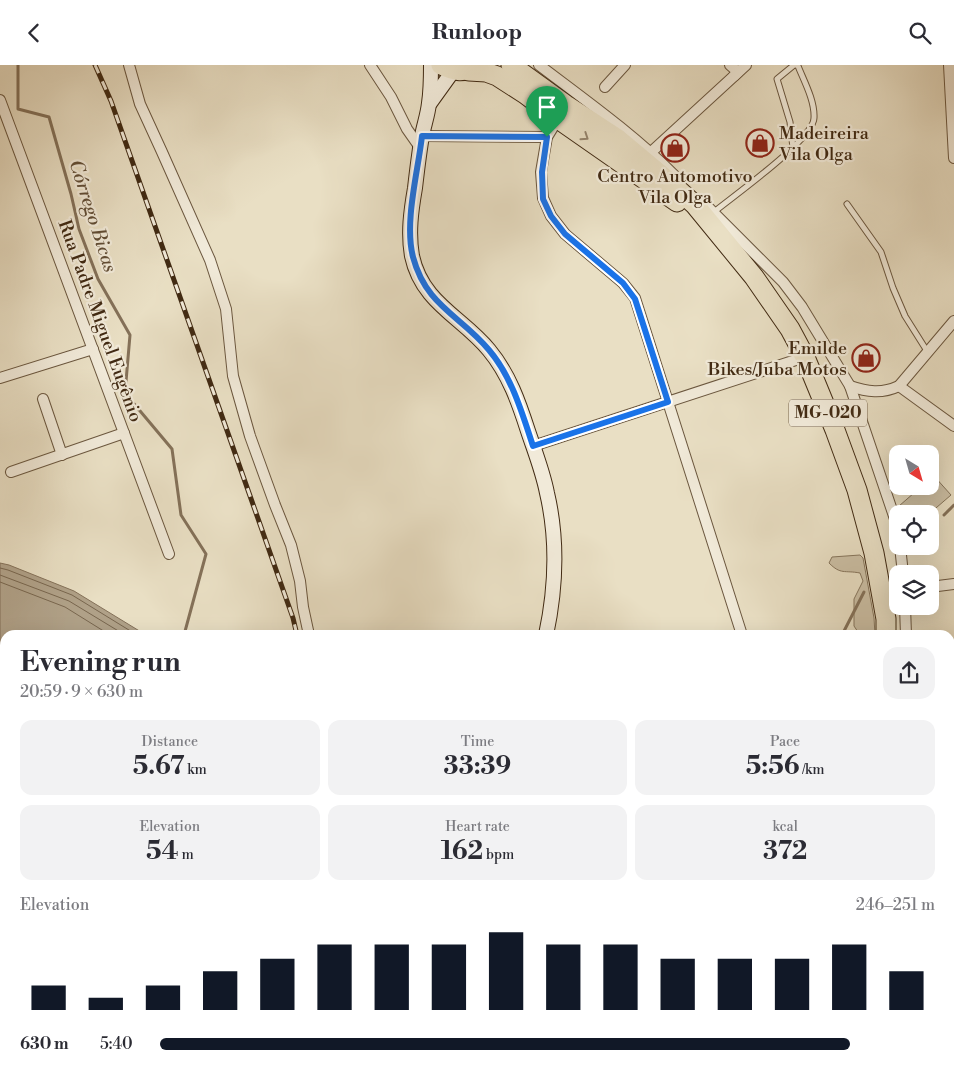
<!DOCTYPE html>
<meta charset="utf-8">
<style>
:root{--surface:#fff;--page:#f2f2f3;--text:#2b2b33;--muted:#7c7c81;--accent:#111827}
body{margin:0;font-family:"Libre Bodoni",serif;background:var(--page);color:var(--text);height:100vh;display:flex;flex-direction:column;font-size:19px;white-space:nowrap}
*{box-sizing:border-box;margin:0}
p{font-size:16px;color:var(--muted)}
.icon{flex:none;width:28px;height:28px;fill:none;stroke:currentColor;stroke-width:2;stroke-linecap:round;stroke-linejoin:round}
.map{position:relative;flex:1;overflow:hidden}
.drawer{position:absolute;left:0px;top:565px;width:955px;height:444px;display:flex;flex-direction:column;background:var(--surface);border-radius:15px 15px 0 0;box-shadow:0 5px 20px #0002}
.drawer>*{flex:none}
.needle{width:32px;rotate:143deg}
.controls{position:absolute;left:889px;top:380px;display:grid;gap:10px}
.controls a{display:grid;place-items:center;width:50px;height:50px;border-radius:10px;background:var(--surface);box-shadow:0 5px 20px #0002;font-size:25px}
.pin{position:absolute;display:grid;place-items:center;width:42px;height:42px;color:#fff;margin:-51px -21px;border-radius:50% 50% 50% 0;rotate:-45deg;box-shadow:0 0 5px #0007}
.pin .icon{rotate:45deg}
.round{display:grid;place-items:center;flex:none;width:52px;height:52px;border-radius:15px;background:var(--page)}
.overview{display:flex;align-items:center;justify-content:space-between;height:85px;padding:0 20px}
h1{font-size:28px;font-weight:800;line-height:38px}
.metrics{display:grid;grid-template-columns:repeat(3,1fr);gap:8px;height:85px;padding:5px 20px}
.metrics div{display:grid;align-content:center;border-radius:12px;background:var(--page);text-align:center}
.metrics b{font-size:25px;font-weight:800}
.metrics small{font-size:14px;font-weight:400}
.metrics p{font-size:14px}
.chart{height:140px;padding:10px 20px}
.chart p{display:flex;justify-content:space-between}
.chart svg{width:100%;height:90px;margin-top:5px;stroke:var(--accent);stroke-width:6}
ul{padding:0 20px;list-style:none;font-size:16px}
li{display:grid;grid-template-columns:80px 60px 1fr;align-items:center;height:38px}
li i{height:12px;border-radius:6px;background:var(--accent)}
header{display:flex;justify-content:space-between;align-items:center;height:65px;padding:0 20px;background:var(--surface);font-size:22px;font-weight:800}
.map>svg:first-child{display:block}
</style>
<header><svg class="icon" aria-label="back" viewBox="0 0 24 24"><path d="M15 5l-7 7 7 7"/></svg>Runloop<svg class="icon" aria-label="search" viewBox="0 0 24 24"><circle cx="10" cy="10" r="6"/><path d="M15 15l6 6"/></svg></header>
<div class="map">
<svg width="954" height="1008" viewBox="0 0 954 1008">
<rect width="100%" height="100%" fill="#e9dfc4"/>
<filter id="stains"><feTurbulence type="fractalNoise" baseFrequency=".004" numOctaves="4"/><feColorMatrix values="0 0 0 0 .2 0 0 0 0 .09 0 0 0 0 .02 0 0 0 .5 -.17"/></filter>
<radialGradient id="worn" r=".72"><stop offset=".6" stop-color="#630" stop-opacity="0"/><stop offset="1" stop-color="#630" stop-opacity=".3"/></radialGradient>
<g fill="#ccc0a6" stroke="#86755c">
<polygon points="934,411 951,430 929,449 905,449 899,441 922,421 930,421 930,414"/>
<path d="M 860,490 L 863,493 L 874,553 L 875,570 L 860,570 L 854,561 L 854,534 L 863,516 L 860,508 C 844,505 841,510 829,498 L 832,492 Z"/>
</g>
<g fill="#b0a188" stroke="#847159">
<polygon points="0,498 9,500 74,526 146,570 5,570 5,585 0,584"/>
<polygon points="31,1004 209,1004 207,1008 27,1008"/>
</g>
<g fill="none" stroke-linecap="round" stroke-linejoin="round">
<g stroke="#78664e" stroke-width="1">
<polyline points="0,503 8,505 72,530 137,570"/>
<polyline points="0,510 69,536 125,570"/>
<polyline points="0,517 65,542 110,570"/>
</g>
<g stroke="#847159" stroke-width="3">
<polyline points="18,0 18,44 49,52 71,129 79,164 98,214 130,270 125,328 172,384 181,450 206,489 184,570"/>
<polyline points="944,450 954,440"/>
<polyline points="842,570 864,527"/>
<polyline points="693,1008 694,1004"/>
</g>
<g stroke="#6b573f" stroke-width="7">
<g id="lane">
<polyline points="793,83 790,57 777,14 794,0"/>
<polyline points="847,139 881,187 893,223 905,251 927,286"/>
<path d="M 714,147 C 732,132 814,74 814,53 C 815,36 804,16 798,1 L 796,0"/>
</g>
</g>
<g stroke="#6b573f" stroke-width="12">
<g id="street">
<polyline points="129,0 140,39 162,87 210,195 226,244 233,311 250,371 275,440 291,480 300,516 303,542 309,570"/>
<polyline points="370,0 391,32 407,64 421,84"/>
<path d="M 539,0 C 585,35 633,69 674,110"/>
<polyline points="730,0 738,7 734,11"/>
<polyline points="949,0 954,93"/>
<polyline points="605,22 625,0"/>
<polyline points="0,35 169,489"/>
<polyline points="558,54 547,72 541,107 543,133 551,151 565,169 623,218 635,233 742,570"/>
<polyline points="422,71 547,72"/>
<polyline points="648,90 746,0"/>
<polyline points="705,139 783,217 802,242 850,321 898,463"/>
<polyline points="0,313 93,284"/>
<path d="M 850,321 C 867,327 882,329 899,321 L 954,256"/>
<polyline points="899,321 954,361"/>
<polyline points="43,334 62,390"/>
<polyline points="533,381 805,292"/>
<polyline points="11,407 124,368"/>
<polyline points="900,481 903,509"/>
<polyline points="930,522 954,519"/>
<polyline points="905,541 906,570"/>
<polyline points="950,612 954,612"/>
<polyline points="950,755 954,755"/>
<polyline points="950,889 954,889"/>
<polyline points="799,1004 799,1008"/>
<polyline points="939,1004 941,1008"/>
<polyline points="264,1008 266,1004"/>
<polyline points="609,1008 610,1004"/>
</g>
</g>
<g stroke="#412a13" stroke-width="16">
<g id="secondary">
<path d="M 431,0 C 431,12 431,25 429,38 C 428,49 424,60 422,71 C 419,88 417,106 415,123 C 411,146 408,168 412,191 C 422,238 462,252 489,285 C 509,309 519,338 528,366 C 535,387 543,407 547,428 C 558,475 556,523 546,570"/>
<polyline points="430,38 453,6"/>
<polyline points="482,1008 482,1004"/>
</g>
</g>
<g stroke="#412a13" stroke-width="21">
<g id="highway">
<path d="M 441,0 C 456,7 463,8 478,1"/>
<polyline points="511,0 566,40 618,74 673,120 695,140 754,212 790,264 805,292 835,365 857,425 874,488 886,554 886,570"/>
<polyline points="469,6 486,7 497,11 525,29 558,54 677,137"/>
<polyline points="894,1004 895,1008"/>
</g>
</g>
<use href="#lane" stroke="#f1ead9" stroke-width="5"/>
<use href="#street" stroke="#f1ead9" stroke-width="10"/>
<use href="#secondary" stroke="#f1ead9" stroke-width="14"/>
<use href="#highway" stroke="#e9dfc4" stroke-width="19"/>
<g stroke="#412a13" stroke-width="5">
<g id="rail">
<polyline points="95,0 111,36 293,553 297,570"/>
<polyline points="252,1008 254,1004"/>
</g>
</g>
<use href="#rail" stroke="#f1ead9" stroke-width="3" stroke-dasharray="9" stroke-linecap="butt"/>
</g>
<defs><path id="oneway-chevron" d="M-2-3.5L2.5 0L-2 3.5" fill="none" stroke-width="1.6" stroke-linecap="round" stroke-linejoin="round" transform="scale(1.25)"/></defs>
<use stroke="#95846c" href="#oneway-chevron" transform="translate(585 72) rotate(34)"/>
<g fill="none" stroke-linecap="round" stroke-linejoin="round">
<g stroke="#fff" stroke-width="10">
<path id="route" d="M 422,71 L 547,72 L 542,107 L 543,134 L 551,151 L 565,169 L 623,218 L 635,234 L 668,337 L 533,381 C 522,348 512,312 489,285 C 460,250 426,241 413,192 C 404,157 418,107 422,71 Z"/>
</g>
<use href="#route" stroke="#1a73e8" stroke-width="6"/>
</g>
<defs>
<g id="shop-ring" transform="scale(1.4375)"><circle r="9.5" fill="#f1ead9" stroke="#8f2418" stroke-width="1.5"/><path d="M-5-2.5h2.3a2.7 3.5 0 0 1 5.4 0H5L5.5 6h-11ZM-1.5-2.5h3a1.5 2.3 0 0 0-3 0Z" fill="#8f2418"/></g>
</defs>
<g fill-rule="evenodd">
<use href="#shop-ring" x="760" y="78"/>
<use href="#shop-ring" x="675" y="83"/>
<use href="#shop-ring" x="866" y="293"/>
</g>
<g text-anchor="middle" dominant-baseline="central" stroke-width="4.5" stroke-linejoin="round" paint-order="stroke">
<rect fill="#f1ead9" stroke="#76644e" stroke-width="1" x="789" y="334.5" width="78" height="27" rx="4"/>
<g font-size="16" font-weight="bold" fill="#412a13">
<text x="828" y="348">MG-020</text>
</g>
<g font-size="18" fill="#412a13" stroke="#f1ead9" text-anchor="start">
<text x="779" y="68">Madeireira<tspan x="779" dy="21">Vila Olga</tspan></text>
<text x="675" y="111" text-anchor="middle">Centro Automotivo<tspan x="675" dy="21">Vila Olga</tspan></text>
<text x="847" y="283" text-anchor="end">Emilde<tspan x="847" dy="21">Bikes/Juba Motos</tspan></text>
</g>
<g font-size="18" fill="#412a13" stroke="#f1ead9">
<text transform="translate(100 256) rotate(70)">Rua Padre Miguel Eugênio</text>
</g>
<g font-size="19" font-style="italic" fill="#624e36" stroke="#f1ead9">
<text transform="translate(93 151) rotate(72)">Córrego Bicas</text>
</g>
</g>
<rect width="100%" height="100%" filter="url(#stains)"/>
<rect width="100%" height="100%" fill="url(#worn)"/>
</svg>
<div class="controls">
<a><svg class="needle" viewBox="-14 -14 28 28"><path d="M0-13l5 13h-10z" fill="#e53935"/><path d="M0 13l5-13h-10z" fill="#7c7c81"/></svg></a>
<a><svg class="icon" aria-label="locate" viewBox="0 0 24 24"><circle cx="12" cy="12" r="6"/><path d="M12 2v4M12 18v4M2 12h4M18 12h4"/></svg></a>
<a><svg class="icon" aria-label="layers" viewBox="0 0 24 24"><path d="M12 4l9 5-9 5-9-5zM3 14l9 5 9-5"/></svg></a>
</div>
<div class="pin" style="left:547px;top:72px;background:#1e9e55"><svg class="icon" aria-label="arrive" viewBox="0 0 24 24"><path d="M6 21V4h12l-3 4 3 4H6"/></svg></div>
<section class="drawer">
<div class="overview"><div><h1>Evening run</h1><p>20:59 · 9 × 630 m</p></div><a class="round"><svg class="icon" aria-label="share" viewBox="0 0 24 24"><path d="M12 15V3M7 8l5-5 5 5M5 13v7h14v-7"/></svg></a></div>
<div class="metrics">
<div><p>Distance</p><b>5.67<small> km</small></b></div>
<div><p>Time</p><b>33:39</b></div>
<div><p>Pace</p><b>5:56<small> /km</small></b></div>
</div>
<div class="metrics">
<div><p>Elevation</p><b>54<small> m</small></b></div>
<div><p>Heart rate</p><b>162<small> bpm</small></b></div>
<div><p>kcal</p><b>372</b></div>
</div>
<div class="chart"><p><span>Elevation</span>246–251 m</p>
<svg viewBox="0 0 160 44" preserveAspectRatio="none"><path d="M5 44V32M15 44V38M25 44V32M35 44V25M45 44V19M55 44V12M65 44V12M75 44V12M85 44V6M95 44V12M105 44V12M115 44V19M125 44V19M135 44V19M145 44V12M155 44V25"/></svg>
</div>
<ul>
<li><b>630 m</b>5:40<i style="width:89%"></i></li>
</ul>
</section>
</div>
